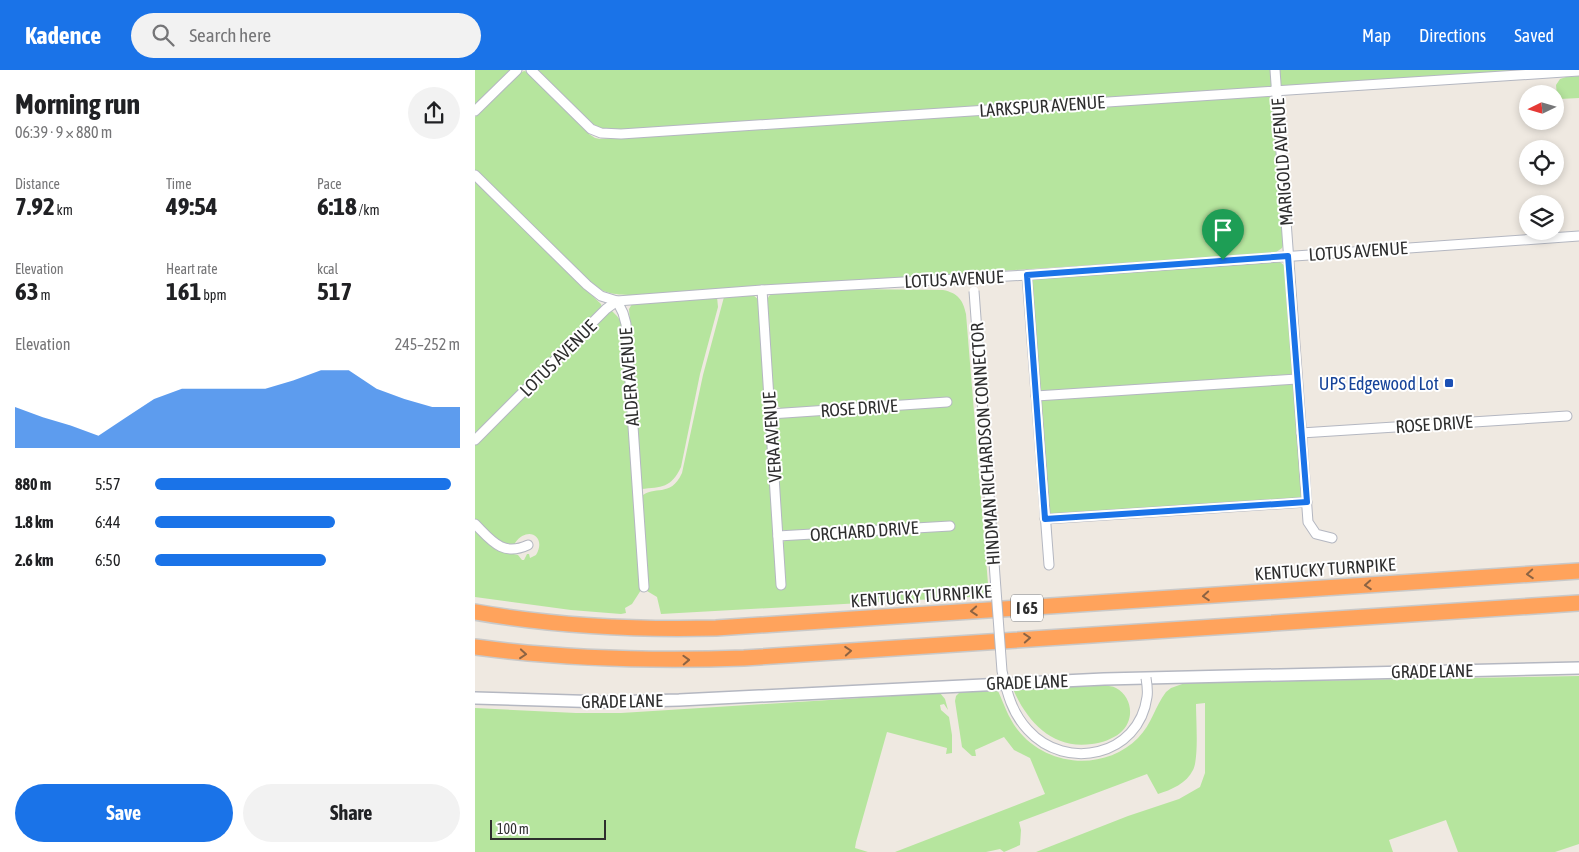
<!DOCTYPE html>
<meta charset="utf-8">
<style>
:root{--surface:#fff;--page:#f2f2f2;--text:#202124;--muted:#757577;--accent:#1a73e8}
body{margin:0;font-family:"Asap Condensed",sans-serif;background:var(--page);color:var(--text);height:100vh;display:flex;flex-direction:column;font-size:19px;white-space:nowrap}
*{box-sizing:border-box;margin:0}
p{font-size:16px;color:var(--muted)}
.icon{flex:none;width:28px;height:28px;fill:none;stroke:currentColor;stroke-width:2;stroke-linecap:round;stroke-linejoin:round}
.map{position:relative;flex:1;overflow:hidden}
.side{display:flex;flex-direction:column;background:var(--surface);width:475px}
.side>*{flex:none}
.needle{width:32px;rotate:265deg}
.buttons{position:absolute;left:1044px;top:15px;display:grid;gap:10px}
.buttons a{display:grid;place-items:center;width:45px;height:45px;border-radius:50%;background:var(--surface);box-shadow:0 2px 8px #0003;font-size:25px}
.scale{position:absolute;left:15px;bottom:12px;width:116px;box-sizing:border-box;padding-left:5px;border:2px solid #2e2e2e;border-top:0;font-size:14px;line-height:18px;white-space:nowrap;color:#2e2e2e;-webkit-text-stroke:4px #fff;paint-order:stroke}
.pin{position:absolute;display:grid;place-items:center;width:42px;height:42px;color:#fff;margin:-51px -21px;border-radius:50% 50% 50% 0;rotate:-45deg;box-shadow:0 0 5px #0007}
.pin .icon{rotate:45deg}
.round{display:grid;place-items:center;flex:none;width:52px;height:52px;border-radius:26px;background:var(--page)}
.summary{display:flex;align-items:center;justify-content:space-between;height:85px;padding:0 15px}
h1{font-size:28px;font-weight:700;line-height:38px}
.metrics{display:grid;grid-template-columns:repeat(3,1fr);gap:8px;height:85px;padding:5px 15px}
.metrics div{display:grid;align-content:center}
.metrics b{font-size:25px;font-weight:700}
.metrics small{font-size:14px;font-weight:400}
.metrics p{font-size:14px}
.chart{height:140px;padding:10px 15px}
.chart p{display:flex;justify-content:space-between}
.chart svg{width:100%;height:90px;margin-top:5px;fill:var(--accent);opacity:.7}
.button{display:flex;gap:10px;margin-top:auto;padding:10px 15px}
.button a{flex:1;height:58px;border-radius:30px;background:var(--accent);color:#fff;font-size:20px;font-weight:700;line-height:58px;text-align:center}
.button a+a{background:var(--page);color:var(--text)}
ul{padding:0 15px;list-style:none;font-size:16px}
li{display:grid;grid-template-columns:80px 60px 1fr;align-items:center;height:38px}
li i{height:12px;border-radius:6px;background:var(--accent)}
header{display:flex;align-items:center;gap:30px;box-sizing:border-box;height:70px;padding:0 25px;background:var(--accent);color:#fff}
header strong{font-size:24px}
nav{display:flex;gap:28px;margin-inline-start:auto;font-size:18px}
.search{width:350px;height:45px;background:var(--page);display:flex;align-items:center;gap:12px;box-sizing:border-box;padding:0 18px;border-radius:28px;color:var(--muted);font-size:19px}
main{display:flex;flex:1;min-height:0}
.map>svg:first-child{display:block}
</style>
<header>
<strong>Kadence</strong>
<div class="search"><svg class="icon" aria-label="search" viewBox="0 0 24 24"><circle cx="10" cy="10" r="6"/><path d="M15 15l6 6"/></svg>Search here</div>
<nav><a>Map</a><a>Directions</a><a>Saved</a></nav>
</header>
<main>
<section class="side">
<div class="summary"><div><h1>Morning run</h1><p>06:39 · 9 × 880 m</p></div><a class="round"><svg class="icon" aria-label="share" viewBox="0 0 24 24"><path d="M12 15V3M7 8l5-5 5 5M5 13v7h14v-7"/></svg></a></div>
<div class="metrics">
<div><p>Distance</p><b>7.92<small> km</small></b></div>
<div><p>Time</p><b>49:54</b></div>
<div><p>Pace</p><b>6:18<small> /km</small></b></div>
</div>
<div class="metrics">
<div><p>Elevation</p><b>63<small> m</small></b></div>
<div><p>Heart rate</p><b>161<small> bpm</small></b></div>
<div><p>kcal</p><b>517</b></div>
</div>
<div class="chart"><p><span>Elevation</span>245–252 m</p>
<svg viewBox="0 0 160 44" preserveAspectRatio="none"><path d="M0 44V24L10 29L20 33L30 38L40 29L50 20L60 15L70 15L80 15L90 15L100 11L110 6L120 6L130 15L140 20L150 24L160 24V44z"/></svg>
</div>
<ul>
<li><b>880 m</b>5:57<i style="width:97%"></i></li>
<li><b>1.8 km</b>6:44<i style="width:59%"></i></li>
<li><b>2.6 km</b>6:50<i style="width:56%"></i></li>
</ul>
<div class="button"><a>Save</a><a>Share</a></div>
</section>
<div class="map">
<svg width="1104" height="782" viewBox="0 0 1104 782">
<rect width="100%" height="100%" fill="#efe9e1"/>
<g fill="#b6e59e">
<polygon points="0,0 38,0 0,38"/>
<polygon points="61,0 797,0 798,13 795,18 132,61 113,53"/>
<polygon points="803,0 1061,0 808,17 805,14"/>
<path d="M 49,1 L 53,2 L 114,64 L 120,68 L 125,69 L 794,26 L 798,30 L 809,173 L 807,178 L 800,183 L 160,225 C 141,225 130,224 115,213 L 0,100 L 0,47 L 42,5 Z"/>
<polygon points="1104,6 1104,28 1085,29 1085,36 1083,37 1081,15 1085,9 1091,7"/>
<polygon points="0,111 90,200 126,234 127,238 0,366"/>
<polygon points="805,192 810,196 819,302 814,306 564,322 556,209"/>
<path d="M 366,219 L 468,220 C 483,223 488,230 491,244 L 514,526 L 186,544 L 182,527 L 172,521 L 166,427 C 179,414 195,429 207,403 L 228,305 L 249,227 L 278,225 L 284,230 L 307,475 L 310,470 L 313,469 L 315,461 L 308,460 L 306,456 L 299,352 L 305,347 L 307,339 L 300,334 L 298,329 L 291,232 L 294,226 L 298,223 Z"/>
<path d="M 242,227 L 243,237 L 225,304 L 206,397 C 196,418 187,417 166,419 L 154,239 L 157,234 Z"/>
<path d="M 136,240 L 142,246 L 147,253 L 161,422 L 166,520 L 157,534 L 150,538 L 151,543 L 146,544 L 96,540 L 0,527 L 0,460 L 21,480 L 43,485 L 47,490 L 49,490 L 52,484 L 54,484 L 55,488 L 61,485 C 72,467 53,455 40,473 L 40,474 C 23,477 11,461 0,449 L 0,375 Z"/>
<polygon points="815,313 819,314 827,426 823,429 576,444 574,443 564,332 566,330"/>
<path d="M 1104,606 L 1104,774 L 1080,782 L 983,782 L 971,750 L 914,770 L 918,782 L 561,782 L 653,746 L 704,729 L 725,717 L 730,703 L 730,633 L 721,634 C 721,649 724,689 718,700 C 712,713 696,720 683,724 L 672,704 L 544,752 L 546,760 L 545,775 L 529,782 L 525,779 L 511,782 L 420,782 L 570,724 L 555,688 L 539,680 L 529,667 L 500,680 L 501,686 L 497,686 L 487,677 L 480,631 L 481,626 L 485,622 L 523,621 C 529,634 533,647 542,659 C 571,697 629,702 663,668 C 677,654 680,636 691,622 L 696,618 L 710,613 Z"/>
<path d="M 622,616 C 628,616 635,615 641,618 C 658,627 660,651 645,663 C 638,669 626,673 617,674 C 578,680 552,652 538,619 Z"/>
<polygon points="465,623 470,629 473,640 469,634 465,635 466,640 474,647 477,665 477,683 471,684 472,678 412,662 381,772 380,778 393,782 0,782 0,638 101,643 146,643"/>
</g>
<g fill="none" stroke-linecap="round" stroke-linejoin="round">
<g stroke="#b4b7c1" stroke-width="11">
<g id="minor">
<polyline points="56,0 116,59 126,63 146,64 1104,1"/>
<polyline points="800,0 833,452 841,464 857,468"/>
<polyline points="0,41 42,0"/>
<polyline points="0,105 112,215 126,226 142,231 148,243 151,254 169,517"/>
<polyline points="552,205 574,495"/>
<polyline points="287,220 306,515"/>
<polyline points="561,326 822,309"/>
<polyline points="295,344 472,332"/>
<polyline points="826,363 1092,346"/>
<polyline points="0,370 131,239 142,231 287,220 552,205 1104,166"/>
<polyline points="570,449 832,432"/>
<path d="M 0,454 C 16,470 27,487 53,475"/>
<polyline points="303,466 475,456"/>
</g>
</g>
<g stroke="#b4b7c1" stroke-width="14">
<polyline id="secondary" points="0,628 130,632 204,630 629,609 1104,598"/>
</g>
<g stroke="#c9c9c9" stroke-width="18">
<g id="motorway">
<path d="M 0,542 C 79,556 161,560 241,558 L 1104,501"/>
<path d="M 0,577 C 89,589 179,591 269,588 L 1104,533"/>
</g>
</g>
<use href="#minor" stroke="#fff" stroke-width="9"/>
<use href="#secondary" stroke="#fff" stroke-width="11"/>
<use href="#motorway" stroke="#ffa35c" stroke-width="15"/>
<g stroke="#b4b7c1" stroke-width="11" stroke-linecap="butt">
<path id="minor-bridge" d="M 499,221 L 527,601 C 532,623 537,643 553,660 C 591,702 664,686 672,627 C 673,621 672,614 671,608"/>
</g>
<use href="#minor-bridge" stroke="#fff" stroke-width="9"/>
</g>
<defs><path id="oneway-chevron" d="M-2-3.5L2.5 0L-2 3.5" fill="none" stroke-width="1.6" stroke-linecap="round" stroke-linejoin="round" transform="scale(1.25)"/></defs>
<g stroke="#8c6343">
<use href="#oneway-chevron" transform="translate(1055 504) rotate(176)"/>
<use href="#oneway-chevron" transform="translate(893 515) rotate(176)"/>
<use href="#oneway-chevron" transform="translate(731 526) rotate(176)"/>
<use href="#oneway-chevron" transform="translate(499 541) rotate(176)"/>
<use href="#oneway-chevron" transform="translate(552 568) rotate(-4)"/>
<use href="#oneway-chevron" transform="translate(373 581) rotate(-4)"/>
<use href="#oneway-chevron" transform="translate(48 584) rotate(5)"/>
<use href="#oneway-chevron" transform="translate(211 590) rotate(-2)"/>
</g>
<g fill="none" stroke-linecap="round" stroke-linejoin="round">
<g stroke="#fff" stroke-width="10">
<polygon id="route" points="813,186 832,432 570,449 552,205"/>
</g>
<use href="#route" stroke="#1a73e8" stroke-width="6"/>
</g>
<rect fill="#1a4fb4" stroke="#fff" stroke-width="2" x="969" y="308" width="10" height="10" rx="2.5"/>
<g text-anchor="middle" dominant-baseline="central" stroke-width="4" stroke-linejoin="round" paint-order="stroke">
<rect fill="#fff" stroke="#6d6d6d" stroke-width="1" x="536" y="524.5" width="32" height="27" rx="4"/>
<g font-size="16" font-weight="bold" fill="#2e2e2e">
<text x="552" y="538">I 65</text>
</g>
<g font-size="18" fill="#2e2e2e" stroke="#fff">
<text transform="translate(567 36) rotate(-4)">LARKSPUR AVENUE</text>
<text transform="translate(807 92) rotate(-94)">MARIGOLD AVENUE</text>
<text transform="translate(883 181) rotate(-4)">LOTUS AVENUE</text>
<text transform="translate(479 209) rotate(-3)">LOTUS AVENUE</text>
<text transform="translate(83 288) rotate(-45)">LOTUS AVENUE</text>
<text transform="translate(154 307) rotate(-94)">ALDER AVENUE</text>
<text transform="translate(384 338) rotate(-4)">ROSE DRIVE</text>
<text transform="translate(959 354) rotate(-4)">ROSE DRIVE</text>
<text transform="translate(297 367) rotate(-94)">VERA AVENUE</text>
<text transform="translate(510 374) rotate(-94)">HINDMAN RICHARDSON CONNECTOR</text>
<text transform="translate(389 461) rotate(-4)">ORCHARD DRIVE</text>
<text transform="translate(850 499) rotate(-4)">KENTUCKY TURNPIKE</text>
<text transform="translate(446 526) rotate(-4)">KENTUCKY TURNPIKE</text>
<text transform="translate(957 601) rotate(-1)">GRADE LANE</text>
<text transform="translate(552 612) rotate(-2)">GRADE LANE</text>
<text transform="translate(147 631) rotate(-1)">GRADE LANE</text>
</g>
<g font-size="18" fill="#164399" stroke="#fff" text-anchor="end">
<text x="964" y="313">UPS Edgewood Lot</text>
</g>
</g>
</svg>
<div class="buttons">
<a><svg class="needle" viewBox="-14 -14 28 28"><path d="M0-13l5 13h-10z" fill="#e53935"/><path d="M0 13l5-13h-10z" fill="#757577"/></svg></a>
<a><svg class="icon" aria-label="locate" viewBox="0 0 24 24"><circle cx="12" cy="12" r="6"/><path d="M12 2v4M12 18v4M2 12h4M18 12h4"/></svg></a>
<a><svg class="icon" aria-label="layers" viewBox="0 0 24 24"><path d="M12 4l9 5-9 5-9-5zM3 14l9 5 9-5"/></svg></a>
</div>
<div class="scale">100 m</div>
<div class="pin" style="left:748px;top:190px;background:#1e9e55"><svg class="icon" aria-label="arrive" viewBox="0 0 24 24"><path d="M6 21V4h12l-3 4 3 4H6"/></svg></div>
</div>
</main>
